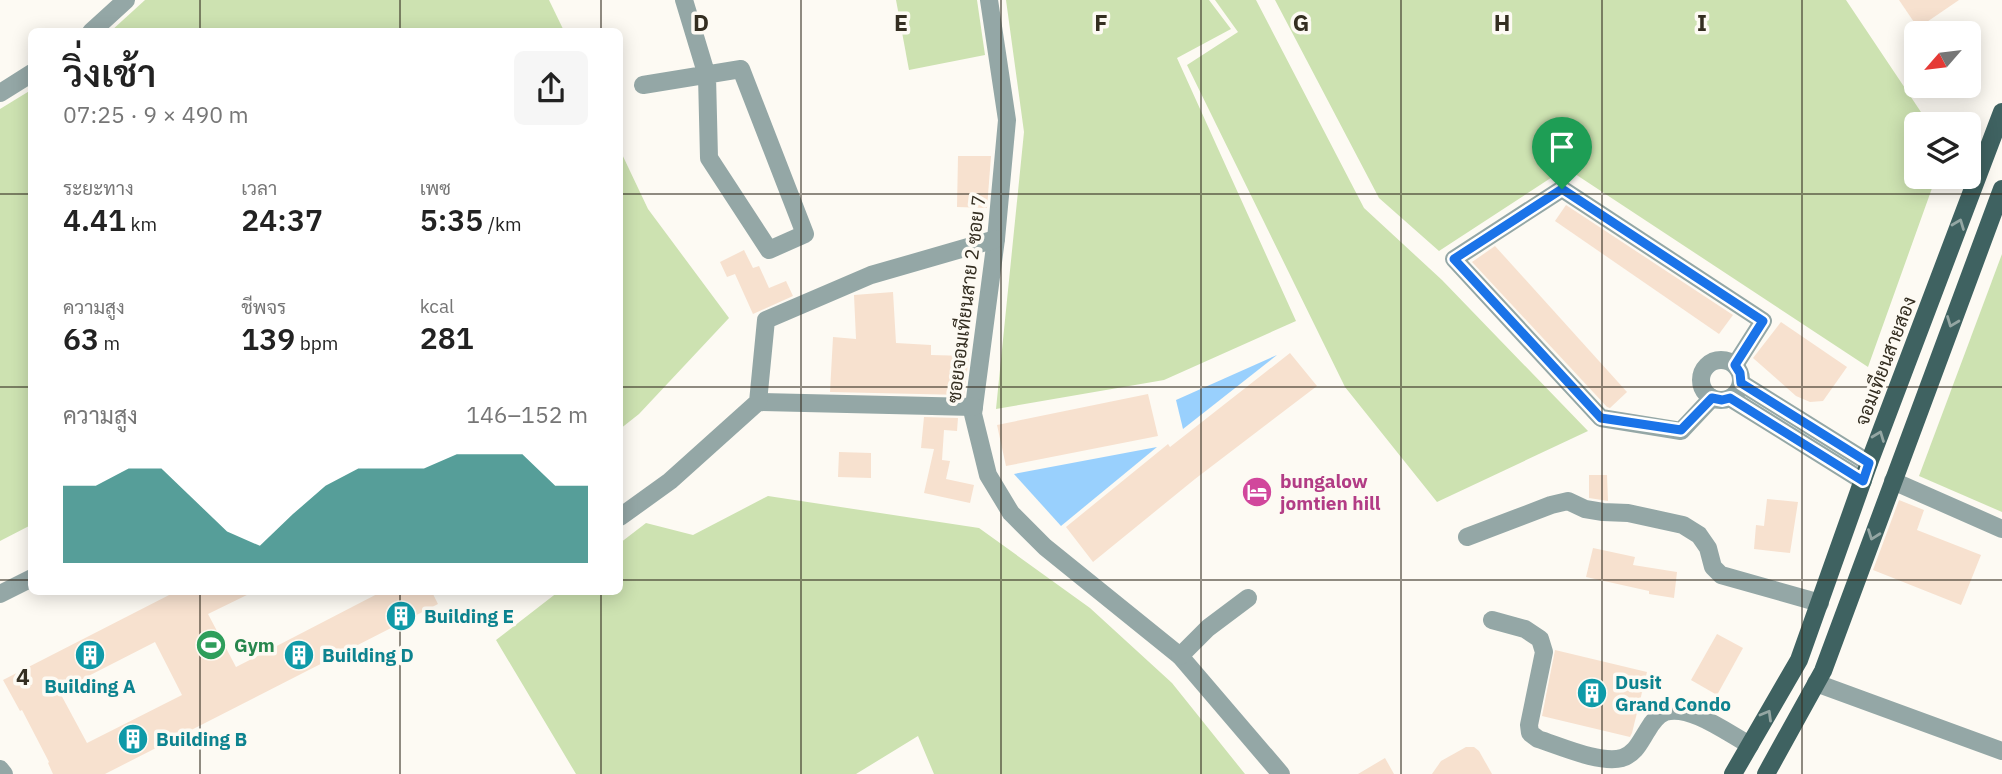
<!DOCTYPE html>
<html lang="th">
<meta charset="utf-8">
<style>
:root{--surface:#fff;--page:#f6f6f6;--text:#222;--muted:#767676;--accent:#0f766e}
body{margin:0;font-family:"IBM Plex Sans",Sarabun,sans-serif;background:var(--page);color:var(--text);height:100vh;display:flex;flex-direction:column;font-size:26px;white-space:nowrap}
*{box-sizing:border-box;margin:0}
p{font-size:23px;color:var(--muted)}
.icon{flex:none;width:38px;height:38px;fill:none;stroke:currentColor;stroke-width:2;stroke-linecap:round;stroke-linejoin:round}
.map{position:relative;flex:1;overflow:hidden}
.sheet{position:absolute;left:28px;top:28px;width:595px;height:567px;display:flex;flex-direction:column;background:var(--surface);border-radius:10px;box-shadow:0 4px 18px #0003}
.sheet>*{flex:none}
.needle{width:46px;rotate:242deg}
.fabs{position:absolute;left:1904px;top:21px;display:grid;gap:14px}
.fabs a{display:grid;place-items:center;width:77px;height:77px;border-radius:10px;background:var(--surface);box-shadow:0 4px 18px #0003;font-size:35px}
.pin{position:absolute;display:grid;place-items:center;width:60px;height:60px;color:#fff;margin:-72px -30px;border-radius:50% 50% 50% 0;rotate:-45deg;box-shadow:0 0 7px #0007}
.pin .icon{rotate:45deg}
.round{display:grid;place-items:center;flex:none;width:74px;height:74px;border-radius:10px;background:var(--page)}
.overview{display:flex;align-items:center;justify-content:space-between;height:119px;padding:0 35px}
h1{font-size:38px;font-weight:600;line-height:52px}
.metrics{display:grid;grid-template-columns:repeat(3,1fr);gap:10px;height:119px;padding:7px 35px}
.metrics div{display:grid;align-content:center}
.metrics b{font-size:30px;font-weight:600}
.metrics small{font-size:19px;font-weight:400}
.metrics p{font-size:19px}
.chart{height:196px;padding:14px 35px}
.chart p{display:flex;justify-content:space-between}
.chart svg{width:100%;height:126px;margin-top:7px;fill:var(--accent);opacity:.7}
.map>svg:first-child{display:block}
</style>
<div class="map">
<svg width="2002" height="774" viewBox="0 0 2002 774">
<rect width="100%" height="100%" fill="#fdfaf3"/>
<g fill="#cde2b1">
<polygon points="145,0 549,0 564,31 111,31"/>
<polygon points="896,0 977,0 985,55 909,70"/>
<polygon points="1006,0 1209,0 1231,29 1177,58 1296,321 1164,380 996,409 1024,132"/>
<polygon points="1215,0 1256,0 1364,208 1442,280 1588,431 1437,502 1345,387 1187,65 1238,32"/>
<polygon points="1275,0 1846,0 1929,124 1916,124 1916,177 1936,177 1868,367 1566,168 1439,251 1379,198"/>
<polygon points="31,90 31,525 0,541 0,109"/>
<polygon points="620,150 648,209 729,318 639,414 620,429"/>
<polygon points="2002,254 2002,512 1919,476"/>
<polygon points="768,496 979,528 1090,608 1172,683 1245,774 934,774 918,736 856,774 576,774 496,640 558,592 620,592 620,543 646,523 693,535"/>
</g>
<g fill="#99d0fd">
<polygon points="1277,355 1183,429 1176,400"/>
<polygon points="1157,447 1061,526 1014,474"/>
</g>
<g fill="#f7e1cf" fill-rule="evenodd">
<polygon points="1899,0 1959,0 1918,28"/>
<polygon points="958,156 991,156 987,208 957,207"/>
<polygon points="1566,205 1733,315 1719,334 1555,221"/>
<polygon points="1495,246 1627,392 1610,408 1607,407 1472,262"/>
<polygon points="744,250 753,268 759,266 769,288 786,281 793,296 753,314 735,274 727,277 720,262"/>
<polygon points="893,292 896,343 931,345 931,355 969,356 964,395 830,392 833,337 856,339 854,295"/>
<polygon points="1781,322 1847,367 1823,401 1810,402 1796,396 1753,358"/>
<polygon points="1290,353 1317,386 1195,479 1093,562 1066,527 1168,444 1170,447"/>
<polygon points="1148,394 1158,436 1006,466 997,425"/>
<polygon points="924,417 958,418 957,431 944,430 942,460 950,461 946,479 974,485 970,503 924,493 934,449 921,448"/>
<polygon points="839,452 871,453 871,478 838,477"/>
<polygon points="1589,475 1607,475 1608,501 1589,498"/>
<polygon points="1767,499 1798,502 1790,553 1754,549 1756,525 1764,526"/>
<polygon points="1899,500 1924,510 1917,530 1981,555 1961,605 1873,570"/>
<polygon points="1593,548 1635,557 1633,565 1677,572 1674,598 1649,594 1649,591 1586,577"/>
<path d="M 175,592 L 253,592 L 208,614 L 236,667 L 381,592 L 432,592 L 438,604 L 105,774 L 53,774 L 48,763 L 49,762 L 22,710 L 20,711 L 3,680 ZM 155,642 L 182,695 L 87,743 L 59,691 Z"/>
<polygon points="1717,634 1743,648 1717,695 1691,680"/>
<polygon points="1555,650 1647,672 1632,733 1630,737 1542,716"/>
<polygon points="1466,747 1474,747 1479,751 1492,774 1432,774 1441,761"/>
<polygon points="1385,758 1394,774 1358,774"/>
</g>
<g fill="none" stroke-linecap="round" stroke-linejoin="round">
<g stroke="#94a7a6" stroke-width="18">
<polyline points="989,0 1007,120 996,239 973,414 988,475 1011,513 1045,547 1180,656 1281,774"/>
<polyline points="91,32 126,0"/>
<polyline points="643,85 741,69 805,234 769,250 709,158 707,76 684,0"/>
<polyline points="0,93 32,73"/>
<circle cx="1721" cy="380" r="20"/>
<polyline points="1741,383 1869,463"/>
<polyline points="1712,398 1681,431 1601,418 1454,259 1562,189 1763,321 1735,365"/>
<polyline points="1730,398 1863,481"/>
<polyline points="758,402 974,407"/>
<polyline points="1893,481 2002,529"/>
<polyline points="620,517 670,481 758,402 766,320 871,275 996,239"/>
<polyline points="1467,537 1551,505 1568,501 1585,509 1603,512 1628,513 1683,525 1699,535 1708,548 1713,567 1721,575 1820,603"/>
<polyline points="0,594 32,578"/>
<path d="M 1492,620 L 1525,629 L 1540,639 L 1544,652 L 1529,725 L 1530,733 L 1538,739 C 1560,746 1600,764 1622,758 C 1635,754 1640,742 1647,731 C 1651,724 1657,715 1665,712 C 1690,704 1729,734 1750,745"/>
<polyline points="1180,656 1208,628 1248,598"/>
<polyline points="1816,683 2002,751"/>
<polyline points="0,769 4,774"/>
</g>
<g stroke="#3f6261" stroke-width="18">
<polyline points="1733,774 1799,660 1869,463 2002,112"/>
<polyline points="1766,774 1823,671 2002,189"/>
</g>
</g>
<defs><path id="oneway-chevron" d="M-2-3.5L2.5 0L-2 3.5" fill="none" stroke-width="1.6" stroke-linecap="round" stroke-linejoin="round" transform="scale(1.75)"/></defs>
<g stroke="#94a6a3">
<use href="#oneway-chevron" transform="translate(1959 224) rotate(-69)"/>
<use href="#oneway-chevron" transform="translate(1952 322) rotate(111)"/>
<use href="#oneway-chevron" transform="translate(1879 436) rotate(-69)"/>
<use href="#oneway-chevron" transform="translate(1873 535) rotate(110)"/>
<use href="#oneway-chevron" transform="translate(1767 715) rotate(-60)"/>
</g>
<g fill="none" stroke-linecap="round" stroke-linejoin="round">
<g stroke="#fff" stroke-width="14">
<polygon id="route" points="1562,189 1763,321 1735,365 1740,373 1741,383 1869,463 1863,481 1730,398 1722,400 1712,398 1681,430 1601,418 1454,259"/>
</g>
<use href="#route" stroke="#1a73e8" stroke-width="9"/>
</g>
<path fill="none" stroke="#342e21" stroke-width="2" stroke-opacity="0.55" d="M 200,0 L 200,32M 400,0 L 400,32M 601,0 L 601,32M 801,0 L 801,774M 1001,0 L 1001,774M 1201,0 L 1201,774M 1401,0 L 1401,774M 1602,0 L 1602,774M 1802,0 L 1802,774M 0,194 L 32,194M 620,194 L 2002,194M 0,387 L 32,387M 620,387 L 2002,387M 0,580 L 32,580M 620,580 L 2002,580M 200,592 L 200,774M 400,592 L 400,774M 601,592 L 601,774"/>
<defs>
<g id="hotel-disc" transform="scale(1.575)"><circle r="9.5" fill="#d1479c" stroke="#fdfaf3"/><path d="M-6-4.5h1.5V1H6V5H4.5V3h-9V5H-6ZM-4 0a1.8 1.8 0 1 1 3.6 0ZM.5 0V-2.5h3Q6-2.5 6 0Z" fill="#fff"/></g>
<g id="building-disc" transform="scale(1.575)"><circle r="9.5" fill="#0f9aa8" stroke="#fdfaf3"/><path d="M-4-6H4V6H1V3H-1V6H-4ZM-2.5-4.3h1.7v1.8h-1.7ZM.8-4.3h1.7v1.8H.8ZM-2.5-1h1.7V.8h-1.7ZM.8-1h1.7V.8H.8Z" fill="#fff"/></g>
<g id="stadium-disc" transform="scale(1.575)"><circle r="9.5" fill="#2e9e5b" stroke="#fdfaf3"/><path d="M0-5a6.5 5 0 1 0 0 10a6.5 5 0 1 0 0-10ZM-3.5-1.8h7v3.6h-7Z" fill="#fff"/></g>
</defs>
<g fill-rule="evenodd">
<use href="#hotel-disc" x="1257" y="492"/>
<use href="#building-disc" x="401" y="616"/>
<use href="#stadium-disc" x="211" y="645"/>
<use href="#building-disc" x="90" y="655"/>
<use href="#building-disc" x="299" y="655"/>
<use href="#building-disc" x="1592" y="693"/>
<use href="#building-disc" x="133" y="739"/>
</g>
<g text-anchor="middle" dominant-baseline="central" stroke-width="7" stroke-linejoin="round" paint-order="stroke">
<g font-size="19" fill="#342e21" stroke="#fdfaf3">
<text transform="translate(966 299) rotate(-83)">ซอยจอมเทียนสาย 2 ซอย 7</text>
<text transform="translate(1885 361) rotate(-69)">จอมเทียนสายสอง</text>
</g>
<g font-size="19" font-weight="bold" fill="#b23c85" stroke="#fdfaf3" text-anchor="start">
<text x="1280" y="481">bungalow<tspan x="1280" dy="22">jomtien hill</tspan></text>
</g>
<g font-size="19" font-weight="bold" fill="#0d838f" stroke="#fdfaf3" text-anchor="start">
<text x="424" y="616">Building E</text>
<text x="322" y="655">Building D</text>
<text x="1615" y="682">Dusit<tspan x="1615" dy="22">Grand Condo</tspan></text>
<text x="90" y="686" text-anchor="middle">Building A</text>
<text x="156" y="739">Building B</text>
</g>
<g font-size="19" font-weight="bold" fill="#27864d" stroke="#fdfaf3" text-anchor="start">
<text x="234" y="645">Gym</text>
</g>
</g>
<g font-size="23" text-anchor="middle" font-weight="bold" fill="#342e21" stroke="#fdfaf3" stroke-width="7" stroke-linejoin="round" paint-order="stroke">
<text x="701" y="31">D</text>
<text x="901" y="31">E</text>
<text x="1101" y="31">F</text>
<text x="1301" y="31">G</text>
<text x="1502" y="31">H</text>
<text x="1702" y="31">I</text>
<text x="23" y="685">4</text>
</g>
</svg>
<div class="fabs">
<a><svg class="needle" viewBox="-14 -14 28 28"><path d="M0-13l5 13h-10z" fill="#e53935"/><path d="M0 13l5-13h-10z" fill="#767676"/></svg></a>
<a><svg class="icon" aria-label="layers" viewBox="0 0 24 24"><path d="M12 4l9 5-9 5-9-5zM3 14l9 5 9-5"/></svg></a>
</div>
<div class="pin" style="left:1562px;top:189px;background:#1e9e55"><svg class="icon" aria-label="arrive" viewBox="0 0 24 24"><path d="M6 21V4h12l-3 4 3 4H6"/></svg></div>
<section class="sheet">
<div class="overview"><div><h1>วิ่งเช้า</h1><p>07:25 · 9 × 490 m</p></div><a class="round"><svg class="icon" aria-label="share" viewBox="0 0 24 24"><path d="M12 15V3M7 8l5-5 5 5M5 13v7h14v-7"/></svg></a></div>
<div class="metrics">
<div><p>ระยะทาง</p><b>4.41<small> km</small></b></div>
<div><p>เวลา</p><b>24:37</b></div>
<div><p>เพซ</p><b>5:35<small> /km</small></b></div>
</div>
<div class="metrics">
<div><p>ความสูง</p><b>63<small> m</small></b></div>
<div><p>ชีพจร</p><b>139<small> bpm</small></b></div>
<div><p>kcal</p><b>281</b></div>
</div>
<div class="chart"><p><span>ความสูง</span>146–152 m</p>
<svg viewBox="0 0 160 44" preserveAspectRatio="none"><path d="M0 44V17L10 17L20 11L30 11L40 22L50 33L60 38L70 27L80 17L90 11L100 11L110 11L120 6L130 6L140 6L150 17L160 17V44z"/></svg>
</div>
</section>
</div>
